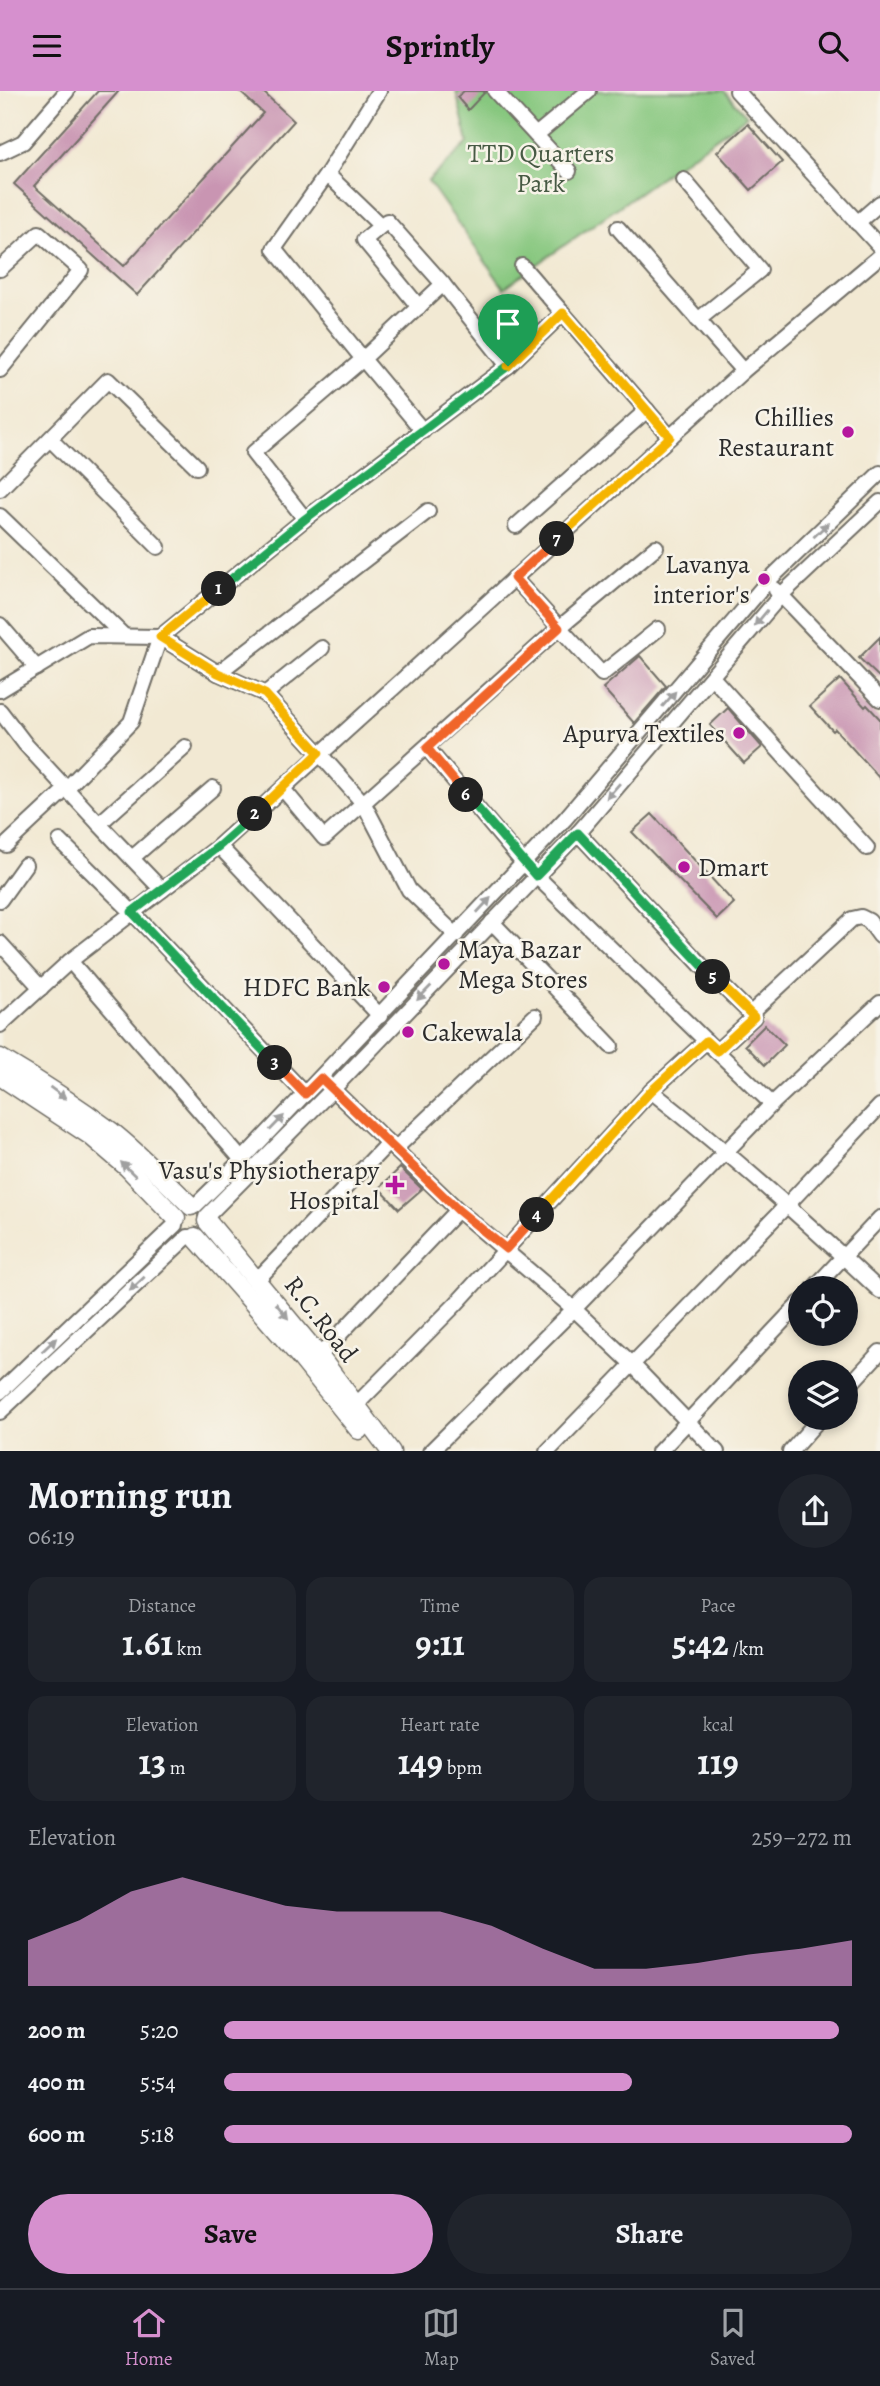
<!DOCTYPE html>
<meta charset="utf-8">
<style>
:root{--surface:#171b24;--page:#20242c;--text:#f1f3f6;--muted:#9ea1a6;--line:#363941;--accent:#d690ce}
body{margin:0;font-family:Alegreya,serif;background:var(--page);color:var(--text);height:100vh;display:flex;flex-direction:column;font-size:26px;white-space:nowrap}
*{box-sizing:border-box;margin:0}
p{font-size:23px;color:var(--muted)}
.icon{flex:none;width:38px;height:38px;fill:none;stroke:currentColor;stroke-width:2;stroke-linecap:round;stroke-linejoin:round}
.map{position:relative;height:1360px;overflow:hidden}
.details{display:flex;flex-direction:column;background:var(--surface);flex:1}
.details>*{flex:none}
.tools{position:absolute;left:788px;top:1185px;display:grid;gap:14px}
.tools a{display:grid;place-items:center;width:70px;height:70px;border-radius:50%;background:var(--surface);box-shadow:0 4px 10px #0003;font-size:35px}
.pin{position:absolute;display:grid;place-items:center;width:60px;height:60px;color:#fff;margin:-72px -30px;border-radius:50% 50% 50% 0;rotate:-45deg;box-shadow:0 0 7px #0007}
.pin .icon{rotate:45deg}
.km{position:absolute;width:35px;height:35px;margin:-18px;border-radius:50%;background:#222;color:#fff;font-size:19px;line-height:35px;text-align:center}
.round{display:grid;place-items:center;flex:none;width:74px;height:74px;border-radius:37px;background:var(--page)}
.summary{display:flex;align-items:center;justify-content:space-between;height:119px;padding:0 28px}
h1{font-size:38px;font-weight:700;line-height:52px}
.stats{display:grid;grid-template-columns:repeat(3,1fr);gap:10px;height:119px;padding:7px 28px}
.stats div{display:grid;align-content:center;border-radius:18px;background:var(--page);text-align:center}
.stats b{font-size:35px;font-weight:700}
.stats small{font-size:19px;font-weight:400}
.stats p{font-size:19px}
.chart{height:196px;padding:14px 28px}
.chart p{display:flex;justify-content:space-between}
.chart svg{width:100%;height:126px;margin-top:7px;fill:var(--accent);opacity:.7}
.primary-button{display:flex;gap:14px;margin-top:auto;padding:14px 28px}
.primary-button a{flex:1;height:80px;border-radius:42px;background:var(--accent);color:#111;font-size:28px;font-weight:700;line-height:80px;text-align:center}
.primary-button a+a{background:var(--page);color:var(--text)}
ul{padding:0 28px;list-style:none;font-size:23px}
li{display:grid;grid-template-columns:112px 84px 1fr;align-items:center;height:52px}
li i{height:18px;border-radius:9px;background:var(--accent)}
header{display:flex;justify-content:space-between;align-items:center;height:91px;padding:0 28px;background:var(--accent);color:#111;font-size:32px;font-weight:700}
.tab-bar{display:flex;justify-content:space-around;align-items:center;height:98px;border-top:2px solid var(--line);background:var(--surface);font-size:19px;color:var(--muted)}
.tab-bar a{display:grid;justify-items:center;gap:4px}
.tab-bar .on{color:var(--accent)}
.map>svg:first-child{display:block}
</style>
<header><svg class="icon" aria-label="menu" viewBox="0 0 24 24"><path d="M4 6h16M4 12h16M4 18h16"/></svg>Sprintly<svg class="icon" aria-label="search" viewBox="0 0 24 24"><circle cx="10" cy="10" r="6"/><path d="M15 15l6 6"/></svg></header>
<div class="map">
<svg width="880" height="1361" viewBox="0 0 880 1361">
<rect width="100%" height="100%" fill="#f7f3e8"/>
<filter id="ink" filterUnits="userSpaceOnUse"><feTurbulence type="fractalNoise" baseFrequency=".0143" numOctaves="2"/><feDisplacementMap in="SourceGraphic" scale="14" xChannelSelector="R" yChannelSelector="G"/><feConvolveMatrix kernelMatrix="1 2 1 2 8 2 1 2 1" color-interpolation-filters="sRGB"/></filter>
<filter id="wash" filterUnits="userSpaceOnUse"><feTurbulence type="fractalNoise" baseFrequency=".00686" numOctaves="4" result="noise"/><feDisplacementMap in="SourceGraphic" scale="28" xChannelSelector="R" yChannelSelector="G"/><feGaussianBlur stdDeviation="1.57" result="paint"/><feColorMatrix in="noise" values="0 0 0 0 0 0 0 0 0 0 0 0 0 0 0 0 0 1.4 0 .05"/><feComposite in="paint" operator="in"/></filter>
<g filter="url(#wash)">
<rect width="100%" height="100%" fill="#f2e9d3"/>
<polygon fill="#87c77f" stroke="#597955" stroke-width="2" points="456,0 724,0 747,25 504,197 428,90 468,52"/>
<g id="blocks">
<g fill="#c995b2">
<polygon points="98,0 119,0 34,95 124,175 263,22 239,0 262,0 294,30 137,204 14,93"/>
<polygon points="464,0 486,0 468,19 457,6"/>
<polygon points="748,33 782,71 751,99 717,61"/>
<polygon points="880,546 880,587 859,567"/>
<polygon points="640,565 666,595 634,632 603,597"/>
<polygon points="840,588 865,616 867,614 880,628 880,688 835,638 833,640 810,615"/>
<polygon points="728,617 762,656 744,672 710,634"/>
<polygon points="652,723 734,812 717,828 632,741"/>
<polygon points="765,934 785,954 765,974 745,954"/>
<polygon points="400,1077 422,1098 399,1118 379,1097"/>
</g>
</g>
</g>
<g filter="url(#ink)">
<use href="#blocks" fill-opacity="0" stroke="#716e66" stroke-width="2"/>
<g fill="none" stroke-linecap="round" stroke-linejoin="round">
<g stroke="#716e66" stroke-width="18">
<g id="minor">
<polyline points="495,0 569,80"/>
<polyline points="737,0 880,156"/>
<polyline points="536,44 589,0"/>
<polyline points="0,62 23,51 67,0"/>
<polyline points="327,83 381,135"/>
<polyline points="684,89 760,179 698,229"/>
<polyline points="857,132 880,112"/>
<polyline points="618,137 743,280"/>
<polyline points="522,175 670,346"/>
<polyline points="0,178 39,142 81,179 0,279"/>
<polyline points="419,216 364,149 387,130 443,193 508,275"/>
<polyline points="423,340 363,268 443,193"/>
<polyline points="50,348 158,456"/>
<polyline points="0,398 108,289 197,376"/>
<polyline points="428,420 218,582 265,603 319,662 364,713 409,799 456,844"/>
<polyline points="0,425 123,544"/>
<polyline points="305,428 253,362 363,268 274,158 327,83 379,0"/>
<polyline points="516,435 647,319"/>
<polyline points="514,487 602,583 658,538"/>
<polyline points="776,499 880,608"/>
<polyline points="0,534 37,577"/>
<polyline points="712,586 867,757"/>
<polyline points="0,599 89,545 160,546 305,428 508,275 563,222"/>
<polyline points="265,603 322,557"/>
<polyline points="0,620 26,654 99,733"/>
<polyline points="427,657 523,772 706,950 651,1000"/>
<polyline points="283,698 324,747 559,537 656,456"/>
<polyline points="578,742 701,874 754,926 717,960"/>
<polyline points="60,750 132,821 305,1003"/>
<polyline points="6,754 66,698 131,631 160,546 218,582"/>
<polyline points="219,755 380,925"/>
<polyline points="132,767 213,697"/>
<polyline points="162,799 99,733 185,656"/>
<polyline points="0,809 25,774"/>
<polyline points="492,831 611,955"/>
<polyline points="0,852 41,897"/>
<polyline points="70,870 242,1069"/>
<polyline points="750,923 852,828 861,826 869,830 880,845"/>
<polyline points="0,934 70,870 219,755 743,280 880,165"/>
<polyline points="327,993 458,1119 574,1218 632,1273 717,1361"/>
<polyline points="772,1013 880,912"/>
<polyline points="396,1057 535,925"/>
<polyline points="195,1115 242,1069 565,728 768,490 880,382"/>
<polyline points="206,1126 333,998 578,742 781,504 880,411"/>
<polyline points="257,1189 389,1051"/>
<polyline points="814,1197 880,1127"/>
<polyline points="319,1265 458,1119"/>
<polyline points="845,1299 880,1261"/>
<polyline points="0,1301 175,1134"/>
<path d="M 355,1315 L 456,1213 L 651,1000 C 731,1063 806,1130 880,1200"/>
<polyline points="0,1321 187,1146"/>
<polyline points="430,1361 574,1218 772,1013 706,950"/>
<polyline points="547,1361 788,1113 880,1015"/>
<polyline points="659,1361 800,1212"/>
<polyline points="790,1361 821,1326"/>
</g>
</g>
<g stroke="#716e66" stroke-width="21">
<g id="major">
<path d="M 0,967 C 39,990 76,1014 112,1041 C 140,1063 165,1090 191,1115"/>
<polyline points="0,985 91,1045 127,1076 176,1127"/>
<polyline points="207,1130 319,1265 391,1361"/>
<polyline points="195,1146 302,1268 359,1339"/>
</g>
</g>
<use href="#minor" stroke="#fff" stroke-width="14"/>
<use href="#major" stroke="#fff" stroke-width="18"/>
</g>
<defs><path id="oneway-solid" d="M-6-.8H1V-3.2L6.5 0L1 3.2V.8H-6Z" transform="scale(1.75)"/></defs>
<g fill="#a0a0a0">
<use href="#oneway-solid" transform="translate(821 439) rotate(-44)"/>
<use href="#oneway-solid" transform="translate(761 527) rotate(130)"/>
<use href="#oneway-solid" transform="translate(669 608) rotate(-49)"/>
<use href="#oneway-solid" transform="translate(613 700) rotate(131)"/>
<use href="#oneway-solid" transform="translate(484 814) rotate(-47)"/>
<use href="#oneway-solid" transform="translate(424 902) rotate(134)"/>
<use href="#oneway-solid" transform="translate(58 1002) rotate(36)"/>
<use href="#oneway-solid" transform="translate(277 1032) rotate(-46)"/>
<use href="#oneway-solid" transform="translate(128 1078) rotate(-136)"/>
<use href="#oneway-solid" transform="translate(137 1193) rotate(137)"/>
<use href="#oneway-solid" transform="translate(282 1220) rotate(51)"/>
<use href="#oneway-solid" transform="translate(49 1254) rotate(-43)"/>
</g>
</g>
<g fill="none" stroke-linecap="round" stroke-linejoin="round" filter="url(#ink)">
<g stroke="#fff" stroke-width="14">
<polyline id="split-1" points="219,498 305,428 508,275"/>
</g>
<g stroke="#fff" stroke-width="14">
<polyline id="split-2" points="219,498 160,546 218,582 265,603 319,662 255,723"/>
</g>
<g stroke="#fff" stroke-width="14">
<polyline id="split-3" points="255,723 219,755 132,821 275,972"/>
</g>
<g stroke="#fff" stroke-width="14">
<polyline id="split-4" points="275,972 305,1003 321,987 458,1119 506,1158 537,1124"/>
</g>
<g stroke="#fff" stroke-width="14">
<polyline id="split-5" points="537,1124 651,1000 706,950 717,960 754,926 713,886"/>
</g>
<g stroke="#fff" stroke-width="14">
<polyline id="split-6" points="466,704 536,785 578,742 713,886"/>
</g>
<g stroke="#fff" stroke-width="14">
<polyline id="split-7" points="466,704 427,657 559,537 514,487 557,448"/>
</g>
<g stroke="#fff" stroke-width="14">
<polyline id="split-8" points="508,275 563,222 670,346 557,448"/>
</g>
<use href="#split-1" stroke="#22a559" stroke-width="9"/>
<use href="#split-2" stroke="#f5b400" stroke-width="9"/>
<use href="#split-3" stroke="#22a559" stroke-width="9"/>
<use href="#split-4" stroke="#f0652b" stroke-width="9"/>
<use href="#split-5" stroke="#f5b400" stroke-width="9"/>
<use href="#split-6" stroke="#22a559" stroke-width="9"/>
<use href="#split-7" stroke="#f0652b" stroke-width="9"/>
<use href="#split-8" stroke="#f5b400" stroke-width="9"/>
</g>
<g fill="#b5179e" stroke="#f7f3e8" stroke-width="2.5">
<circle cx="848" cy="341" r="7"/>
<circle cx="764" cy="488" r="7"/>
<circle cx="739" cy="642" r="7"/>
<circle cx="684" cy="776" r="7"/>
<circle cx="444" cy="873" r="7"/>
<circle cx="384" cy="896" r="7"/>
<circle cx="408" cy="941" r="7"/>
<path d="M391.5 1083.5h7v7h7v7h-7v7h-7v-7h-7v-7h7z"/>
</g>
<g text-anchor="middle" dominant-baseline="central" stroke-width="5" stroke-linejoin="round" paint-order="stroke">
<g font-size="26" fill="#475a44" stroke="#f7f3e8">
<text x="541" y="62">TTD Quarters<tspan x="541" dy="30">Park</tspan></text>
</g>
<g font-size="26" fill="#2b2b2b" stroke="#f7f3e8" text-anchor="end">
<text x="834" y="326">Chillies<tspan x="834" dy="30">Restaurant</tspan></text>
<text x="750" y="473">Lavanya<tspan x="750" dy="30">interior's</tspan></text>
<text x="725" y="642">Apurva Textiles</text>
<text x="698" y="776" text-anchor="start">Dmart</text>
<text x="458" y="858" text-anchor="start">Maya Bazar<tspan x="458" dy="30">Mega Stores</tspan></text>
<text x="370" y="896">HDFC Bank</text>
<text x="422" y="941" text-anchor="start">Cakewala</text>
<text x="379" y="1079">Vasu's Physiotherapy<tspan x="379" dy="30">Hospital</tspan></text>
</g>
<g font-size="26" fill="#2b2b2b" stroke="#f7f3e8">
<text transform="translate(321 1228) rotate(52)">R.C.Road</text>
</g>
</g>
</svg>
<div class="tools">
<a><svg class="icon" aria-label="locate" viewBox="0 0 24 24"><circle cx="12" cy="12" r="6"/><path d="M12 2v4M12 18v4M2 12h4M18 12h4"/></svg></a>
<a><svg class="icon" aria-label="layers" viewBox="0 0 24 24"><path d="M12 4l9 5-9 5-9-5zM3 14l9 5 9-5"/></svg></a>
</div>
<div class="pin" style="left:508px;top:275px;background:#1e9e55"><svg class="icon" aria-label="arrive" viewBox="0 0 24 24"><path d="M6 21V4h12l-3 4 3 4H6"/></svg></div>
<b class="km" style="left:219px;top:498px">1</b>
<b class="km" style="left:255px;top:723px">2</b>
<b class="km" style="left:275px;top:972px">3</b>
<b class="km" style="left:537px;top:1124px">4</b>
<b class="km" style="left:713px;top:886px">5</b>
<b class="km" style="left:466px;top:704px">6</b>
<b class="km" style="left:557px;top:448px">7</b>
</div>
<section class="details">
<div class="summary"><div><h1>Morning run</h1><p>06:19</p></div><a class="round"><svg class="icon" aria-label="share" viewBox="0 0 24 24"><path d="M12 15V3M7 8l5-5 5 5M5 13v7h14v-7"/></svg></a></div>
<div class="stats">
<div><p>Distance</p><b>1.61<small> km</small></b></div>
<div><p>Time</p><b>9:11</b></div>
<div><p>Pace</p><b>5:42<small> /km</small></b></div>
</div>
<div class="stats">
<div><p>Elevation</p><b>13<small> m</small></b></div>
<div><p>Heart rate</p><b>149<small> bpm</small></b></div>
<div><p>kcal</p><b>119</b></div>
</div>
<div class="chart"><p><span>Elevation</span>259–272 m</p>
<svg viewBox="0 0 160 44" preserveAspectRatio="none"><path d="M0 44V28L10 21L20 11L30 6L40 11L50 16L60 18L70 18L80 18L90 23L100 31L110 38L120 38L130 36L140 33L150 31L160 28V44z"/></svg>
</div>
<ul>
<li><b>200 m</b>5:20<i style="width:98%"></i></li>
<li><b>400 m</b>5:54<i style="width:65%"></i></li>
<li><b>600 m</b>5:18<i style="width:100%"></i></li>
</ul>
<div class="primary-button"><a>Save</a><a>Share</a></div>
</section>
<nav class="tab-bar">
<a class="on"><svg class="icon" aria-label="home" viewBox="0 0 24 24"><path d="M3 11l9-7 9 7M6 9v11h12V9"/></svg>Home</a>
<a><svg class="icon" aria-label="map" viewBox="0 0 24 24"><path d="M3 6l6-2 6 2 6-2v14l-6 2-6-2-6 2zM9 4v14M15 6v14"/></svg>Map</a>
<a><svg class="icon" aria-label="saved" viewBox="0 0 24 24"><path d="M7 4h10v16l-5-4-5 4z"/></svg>Saved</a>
</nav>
